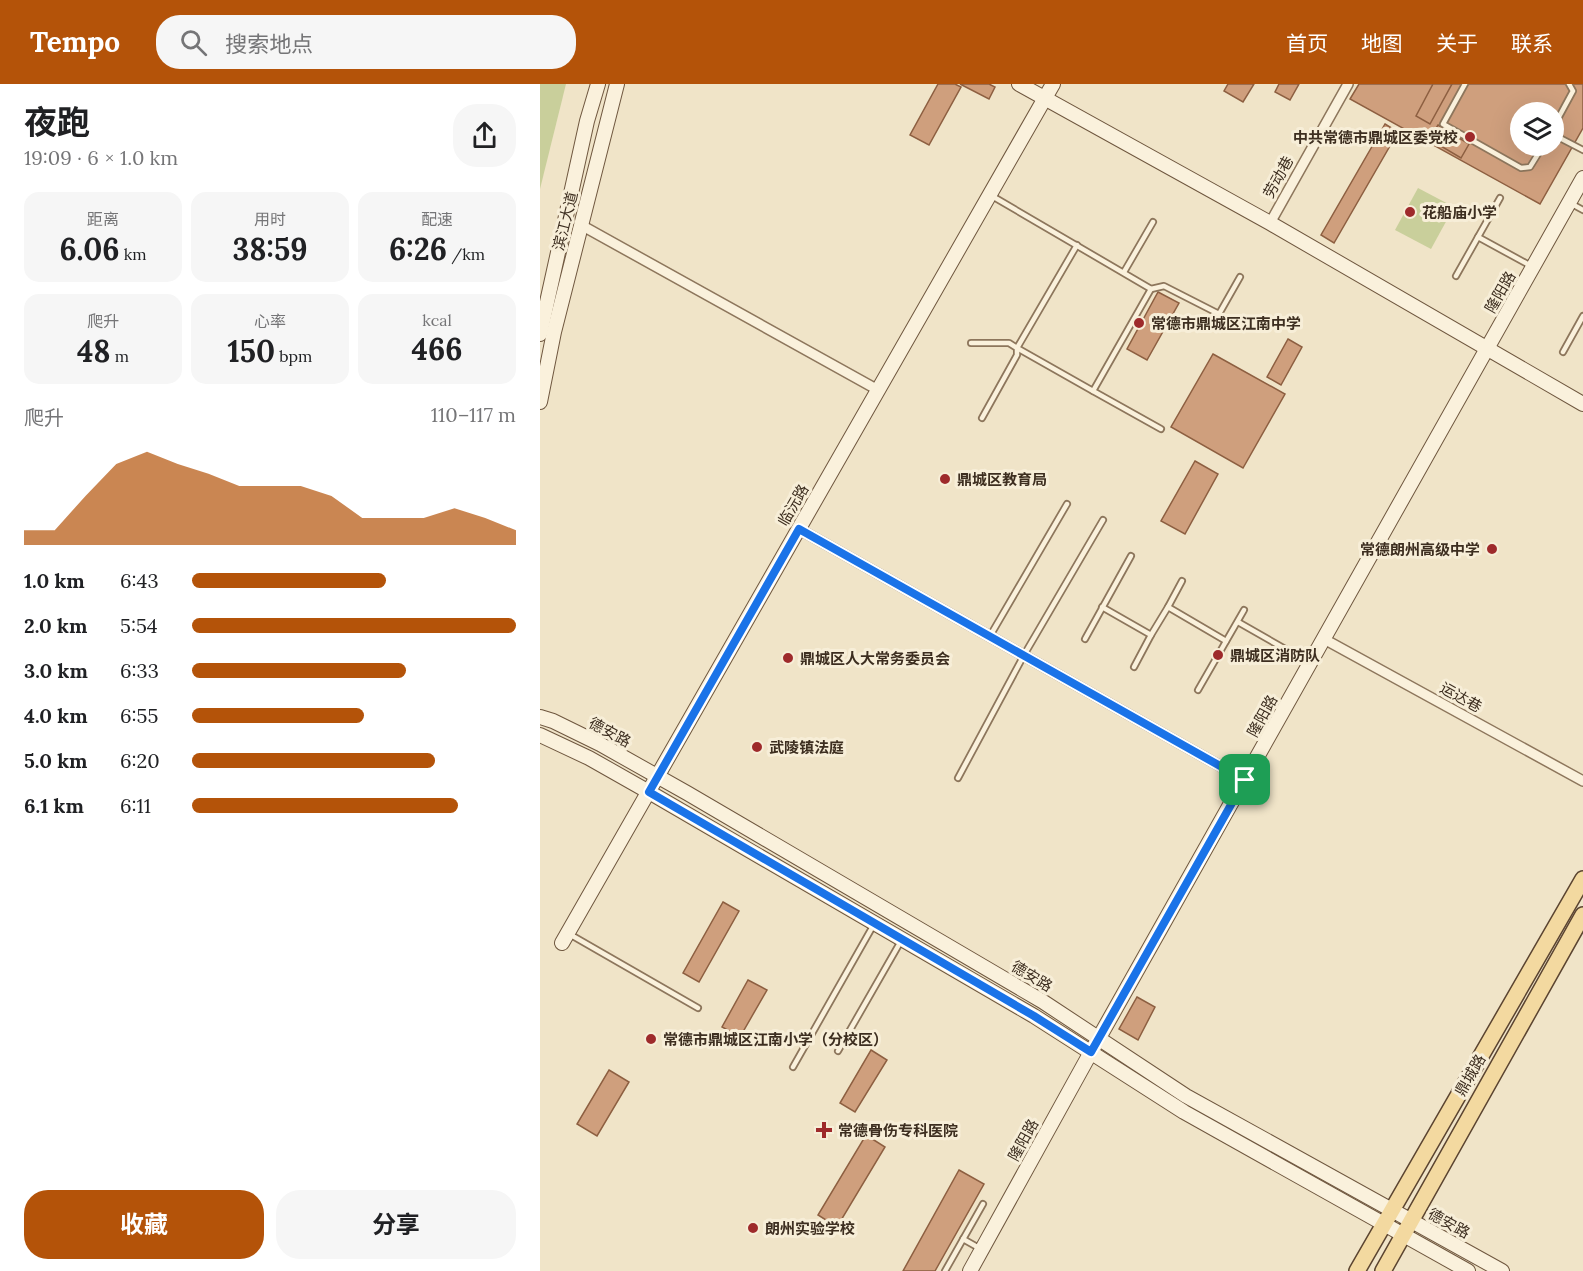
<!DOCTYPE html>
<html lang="zh">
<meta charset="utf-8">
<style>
:root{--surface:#fff;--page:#f6f6f6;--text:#202124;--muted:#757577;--accent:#b45309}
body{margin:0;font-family:Lora,"Noto Sans SC",serif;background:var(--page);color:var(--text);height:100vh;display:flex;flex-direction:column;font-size:22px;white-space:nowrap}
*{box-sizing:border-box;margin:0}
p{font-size:20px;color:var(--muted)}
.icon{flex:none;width:33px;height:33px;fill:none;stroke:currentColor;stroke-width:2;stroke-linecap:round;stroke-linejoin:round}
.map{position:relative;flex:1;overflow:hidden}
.side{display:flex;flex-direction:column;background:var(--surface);width:540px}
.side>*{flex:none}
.tools{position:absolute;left:970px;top:18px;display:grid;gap:12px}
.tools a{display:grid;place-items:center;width:54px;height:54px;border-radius:50%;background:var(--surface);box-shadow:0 6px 24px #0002;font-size:30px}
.pin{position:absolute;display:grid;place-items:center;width:51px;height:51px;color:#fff;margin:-26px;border-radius:12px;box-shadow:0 3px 9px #0006}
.round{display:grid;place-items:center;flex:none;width:63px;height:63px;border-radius:24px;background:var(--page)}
.head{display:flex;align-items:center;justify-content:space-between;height:102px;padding:0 24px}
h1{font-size:33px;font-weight:700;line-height:45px}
.metrics{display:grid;grid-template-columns:repeat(3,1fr);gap:9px;height:102px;padding:6px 24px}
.metrics div{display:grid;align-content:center;border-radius:15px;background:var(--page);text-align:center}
.metrics b{font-size:30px;font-weight:700}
.metrics small{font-size:16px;font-weight:400}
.metrics p{font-size:16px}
.chart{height:168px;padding:12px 24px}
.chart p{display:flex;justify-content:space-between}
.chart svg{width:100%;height:108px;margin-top:6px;fill:var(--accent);opacity:.7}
.primary-button{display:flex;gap:12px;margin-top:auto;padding:12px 24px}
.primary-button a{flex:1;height:69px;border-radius:24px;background:var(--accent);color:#fff;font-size:24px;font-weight:700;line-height:69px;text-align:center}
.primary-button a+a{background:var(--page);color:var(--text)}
ul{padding:0 24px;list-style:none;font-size:20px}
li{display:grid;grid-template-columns:96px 72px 1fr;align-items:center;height:45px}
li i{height:15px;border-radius:8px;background:var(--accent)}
header{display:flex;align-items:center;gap:36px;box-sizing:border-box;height:84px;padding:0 30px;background:var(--accent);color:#fff}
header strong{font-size:28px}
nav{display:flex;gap:33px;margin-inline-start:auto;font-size:21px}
.search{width:420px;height:54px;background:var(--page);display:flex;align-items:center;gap:15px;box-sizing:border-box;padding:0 21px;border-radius:24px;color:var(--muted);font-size:22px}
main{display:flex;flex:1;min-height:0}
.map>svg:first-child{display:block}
</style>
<header>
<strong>Tempo</strong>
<div class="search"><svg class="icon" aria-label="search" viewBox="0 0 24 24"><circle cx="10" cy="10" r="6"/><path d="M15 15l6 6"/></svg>搜索地点</div>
<nav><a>首页</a><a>地图</a><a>关于</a><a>联系</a></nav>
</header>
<main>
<section class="side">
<div class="head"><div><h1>夜跑</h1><p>19:09 · 6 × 1.0 km</p></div><a class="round"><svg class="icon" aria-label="share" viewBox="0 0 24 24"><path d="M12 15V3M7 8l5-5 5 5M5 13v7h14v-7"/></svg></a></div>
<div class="metrics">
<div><p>距离</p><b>6.06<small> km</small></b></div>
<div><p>用时</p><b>38:59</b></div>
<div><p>配速</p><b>6:26<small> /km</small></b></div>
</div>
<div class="metrics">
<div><p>爬升</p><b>48<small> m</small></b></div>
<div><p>心率</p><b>150<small> bpm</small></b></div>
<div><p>kcal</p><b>466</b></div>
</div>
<div class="chart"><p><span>爬升</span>110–117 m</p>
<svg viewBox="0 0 160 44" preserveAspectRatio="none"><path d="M0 44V38L10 38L20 24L30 11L40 6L50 11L60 15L70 20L80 20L90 20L100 24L110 33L120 33L130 33L140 29L150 33L160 38V44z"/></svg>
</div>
<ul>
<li><b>1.0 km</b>6:43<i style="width:60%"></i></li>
<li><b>2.0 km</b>5:54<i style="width:100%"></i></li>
<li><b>3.0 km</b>6:33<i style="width:66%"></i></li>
<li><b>4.0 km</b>6:55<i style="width:53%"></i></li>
<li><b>5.0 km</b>6:20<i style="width:75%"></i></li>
<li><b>6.1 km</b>6:11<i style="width:82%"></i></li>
</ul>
<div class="primary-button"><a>收藏</a><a>分享</a></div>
</section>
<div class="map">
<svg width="1043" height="1187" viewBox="0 0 1043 1187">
<rect width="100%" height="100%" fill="#f0e4c8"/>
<g fill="#c9cf9b">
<polygon points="0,0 26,0 0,105"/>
<polygon points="878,104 914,123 891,165 855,146"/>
</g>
<g fill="#cf9f7d" stroke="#8d5f41" stroke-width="1.5" fill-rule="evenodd">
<polygon points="398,0 415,0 421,3 389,61 370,51"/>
<polygon points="420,0 449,0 455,3 449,15"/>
<polygon points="688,0 714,0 703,18 684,7"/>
<polygon points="739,0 759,0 750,16 735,8"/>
<path d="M 819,0 L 1043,0 L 1043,44 L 1000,120 L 810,15 ZM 981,28 L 1014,28 L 1014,62 L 981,62 Z"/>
<polygon points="893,0 912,0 890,40 876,32"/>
<polygon points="845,40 858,48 794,159 781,151"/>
<polygon points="898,41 929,60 921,74 889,55"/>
<polygon points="618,208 639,219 607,276 587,265"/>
<polygon points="748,255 762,263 741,301 727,293"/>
<polygon points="673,270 745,310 703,384 631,343"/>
<polygon points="655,377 678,390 645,450 621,437"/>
<polygon points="183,818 199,827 159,898 143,889"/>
<polygon points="208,896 227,906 200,953 182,943"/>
<polygon points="597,913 615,923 598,956 579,945"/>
<polygon points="331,966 347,976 315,1028 300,1019"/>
<polygon points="69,986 89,998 57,1052 37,1040"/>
<polygon points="326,1051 345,1063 297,1143 278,1131"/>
<polygon points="419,1086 444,1100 395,1187 363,1187"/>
</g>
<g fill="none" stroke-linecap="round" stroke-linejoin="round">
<g stroke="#8d765c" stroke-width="8">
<g id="lane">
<polyline points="925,0 903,40 981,84 990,83 1003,62"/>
<polyline points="1014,42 1033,7 1029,0"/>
<polyline points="1014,51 1043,66"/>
<polyline points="452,112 611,205 624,202 679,230 700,193"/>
<polyline points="1030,119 1043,126"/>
<polyline points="938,153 991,182"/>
<polyline points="537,161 477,264 553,307 611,205"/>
<polyline points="584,188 613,138"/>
<polyline points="916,192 960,114"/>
<polyline points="431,259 469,259 477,264 477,271 442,334"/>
<polyline points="1023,268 1043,232"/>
<polyline points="553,307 621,345"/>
<polyline points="562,523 611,551 628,523 686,557"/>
<polyline points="628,523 642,497"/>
<polyline points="698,538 768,578"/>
<polyline points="450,552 527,420"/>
<polyline points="545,555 591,472"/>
<polyline points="594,583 611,551"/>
<polyline points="658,606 704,526"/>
<polyline points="418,694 484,571 563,436"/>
<polyline points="31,851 158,924"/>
<polyline points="298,967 361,857"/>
<polyline points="253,983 333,842"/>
<polyline points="423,1155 439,1164"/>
<polyline points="405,1187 443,1120"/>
</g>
</g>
<g stroke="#8d765c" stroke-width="12">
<g id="street">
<polyline points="730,139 808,0"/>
<polyline points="41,141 338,306"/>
<polyline points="259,445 705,696"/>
<polyline points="784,555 1043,697"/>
</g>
</g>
<g stroke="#6f573f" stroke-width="16">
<g id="secondary">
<polyline points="479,0 730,139 1043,320"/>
<polyline points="0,250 47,37 58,0"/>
<polyline points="0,318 14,248 77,0"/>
<polyline points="0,633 13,637 60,660 147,709 502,917 646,1012 962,1187"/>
<polyline points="0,651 49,674 109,708 494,932 644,1028 928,1187"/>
<polyline points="22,859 513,0"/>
<polyline points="430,1187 551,968 1043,94"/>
</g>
</g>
<g stroke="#5b4430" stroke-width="18">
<g id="primary">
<polyline points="817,1187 1043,795"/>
<polyline points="843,1187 1043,831"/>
</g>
</g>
<use href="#lane" stroke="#faf1dc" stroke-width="4.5"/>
<use href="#street" stroke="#faf1dc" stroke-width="9"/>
<use href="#secondary" stroke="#faf1dc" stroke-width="14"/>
<use href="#primary" stroke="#f3d9a0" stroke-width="15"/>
</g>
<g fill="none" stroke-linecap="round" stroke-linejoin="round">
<g stroke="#fff" stroke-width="12">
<polygon id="route" points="259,445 705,696 551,968 494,932 109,708"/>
</g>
<use href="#route" stroke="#1a73e8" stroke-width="8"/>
</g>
<g fill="#9e2a2b" stroke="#f7eed8" stroke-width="2">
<circle cx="930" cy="53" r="6"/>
<circle cx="870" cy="128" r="6"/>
<circle cx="599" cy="239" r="6"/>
<circle cx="405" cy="395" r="6"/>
<circle cx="952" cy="465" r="6"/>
<circle cx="678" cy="571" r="6"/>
<circle cx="248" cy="574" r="6"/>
<circle cx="217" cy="663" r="6"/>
<circle cx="111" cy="955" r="6"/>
<path d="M281 1037h6v6h6v6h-6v6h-6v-6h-6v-6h6z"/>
<circle cx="213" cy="1144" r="6"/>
</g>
<g text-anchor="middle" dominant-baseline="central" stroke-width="6" stroke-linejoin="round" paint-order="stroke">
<g font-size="15" font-weight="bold" fill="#3d2e20" stroke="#f7eed8" text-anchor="start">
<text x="918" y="53" text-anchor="end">中共常德市鼎城区委党校</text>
<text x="882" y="128">花船庙小学</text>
<text x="611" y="239">常德市鼎城区江南中学</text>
<text x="417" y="395">鼎城区教育局</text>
<text x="940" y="465" text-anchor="end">常德朗州高级中学</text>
<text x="690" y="571">鼎城区消防队</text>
<text x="260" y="574">鼎城区人大常务委员会</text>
<text x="229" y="663">武陵镇法庭</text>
<text x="123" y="955">常德市鼎城区江南小学（分校区）</text>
<text x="298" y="1046">常德骨伤专科医院</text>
<text x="225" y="1144">朗州实验学校</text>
</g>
<g font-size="15" fill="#3d2e20" stroke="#f7eed8">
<text transform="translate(738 93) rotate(-61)">劳动巷</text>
<text transform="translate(25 137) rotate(-76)">滨江大道</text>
<text transform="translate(960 208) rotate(-60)">隆阳路</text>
<text transform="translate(253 421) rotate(-60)">临沅路</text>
<text transform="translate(921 613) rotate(29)">运达巷</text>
<text transform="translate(722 632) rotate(-61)">隆阳路</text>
<text transform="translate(70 648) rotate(28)">德安路</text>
<text transform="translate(492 892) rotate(31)">德安路</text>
<text transform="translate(930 991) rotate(-60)">鼎城路</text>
<text transform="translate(483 1056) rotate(-61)">隆阳路</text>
<text transform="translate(909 1139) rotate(29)">德安路</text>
</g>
</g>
</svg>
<div class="tools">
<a><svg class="icon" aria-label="layers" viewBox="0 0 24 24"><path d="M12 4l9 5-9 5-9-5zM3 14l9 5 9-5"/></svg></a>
</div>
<div class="pin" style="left:705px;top:696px;background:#1e9e55"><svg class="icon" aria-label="arrive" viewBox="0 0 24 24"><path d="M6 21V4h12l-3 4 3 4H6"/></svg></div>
</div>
</main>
